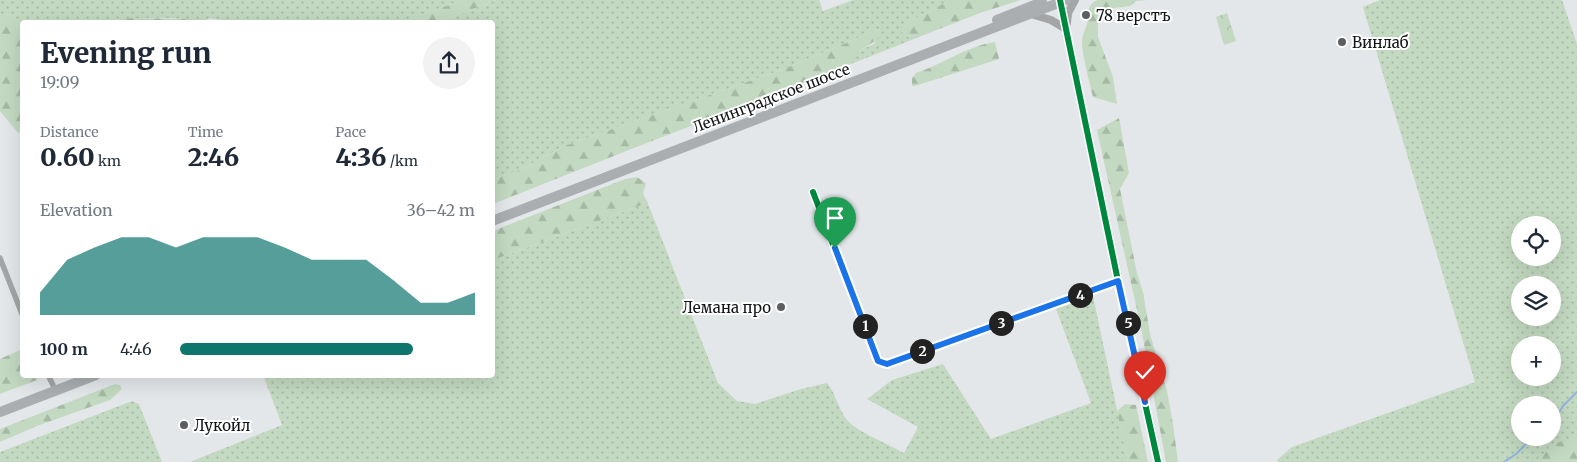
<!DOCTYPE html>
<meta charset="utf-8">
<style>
:root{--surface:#fff;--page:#f2f2f3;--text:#1f2937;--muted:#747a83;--accent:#0f766e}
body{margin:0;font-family:Merriweather,serif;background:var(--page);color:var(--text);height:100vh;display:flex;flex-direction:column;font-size:19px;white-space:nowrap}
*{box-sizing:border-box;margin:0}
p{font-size:16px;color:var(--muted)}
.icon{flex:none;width:28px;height:28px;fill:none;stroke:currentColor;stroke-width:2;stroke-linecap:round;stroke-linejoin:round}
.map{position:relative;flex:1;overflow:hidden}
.side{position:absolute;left:20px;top:20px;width:475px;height:358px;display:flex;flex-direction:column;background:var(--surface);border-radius:5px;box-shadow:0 5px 20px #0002}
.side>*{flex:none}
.fabs{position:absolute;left:1511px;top:216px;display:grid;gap:10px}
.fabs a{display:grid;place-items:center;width:50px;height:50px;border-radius:50%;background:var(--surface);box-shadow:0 5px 20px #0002;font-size:25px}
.pin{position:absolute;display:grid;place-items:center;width:42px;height:42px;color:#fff;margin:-51px -21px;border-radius:50% 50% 50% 0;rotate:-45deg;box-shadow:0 0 5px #0007}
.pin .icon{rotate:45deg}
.km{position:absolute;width:25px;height:25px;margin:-12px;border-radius:50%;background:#222;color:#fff;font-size:14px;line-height:25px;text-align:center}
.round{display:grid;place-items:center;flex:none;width:52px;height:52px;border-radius:26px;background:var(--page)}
.headline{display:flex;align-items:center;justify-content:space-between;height:85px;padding:0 20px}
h1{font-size:28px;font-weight:800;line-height:38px}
.metrics{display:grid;grid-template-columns:repeat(3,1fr);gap:8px;height:85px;padding:5px 20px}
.metrics div{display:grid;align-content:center}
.metrics b{font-size:25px;font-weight:800}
.metrics small{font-size:14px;font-weight:400}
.metrics p{font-size:14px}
.chart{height:140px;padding:10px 20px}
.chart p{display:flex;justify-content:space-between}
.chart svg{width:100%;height:90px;margin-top:5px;fill:var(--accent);opacity:.7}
ul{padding:0 20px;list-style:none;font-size:16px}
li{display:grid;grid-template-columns:80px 60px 1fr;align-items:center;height:38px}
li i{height:12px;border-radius:6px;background:var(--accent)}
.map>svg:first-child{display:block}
</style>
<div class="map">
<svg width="1577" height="462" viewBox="0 0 1577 462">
<defs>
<pattern id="grass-dots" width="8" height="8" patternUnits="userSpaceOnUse" patternTransform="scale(1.25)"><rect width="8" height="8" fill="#c3d9c1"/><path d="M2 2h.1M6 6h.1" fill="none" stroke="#a6b9a5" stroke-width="1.8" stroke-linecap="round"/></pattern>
<pattern id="forest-firs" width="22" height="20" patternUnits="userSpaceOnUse" patternTransform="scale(1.25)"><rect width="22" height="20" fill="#c3d9c1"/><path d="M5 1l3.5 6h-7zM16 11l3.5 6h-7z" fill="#a6b9a5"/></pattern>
<pattern id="park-crowns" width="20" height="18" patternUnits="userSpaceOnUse" patternTransform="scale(1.25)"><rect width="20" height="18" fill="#c3d9c1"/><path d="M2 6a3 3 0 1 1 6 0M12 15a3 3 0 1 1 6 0" fill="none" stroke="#a6b9a5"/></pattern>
</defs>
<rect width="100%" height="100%" fill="#e4e7ea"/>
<g fill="url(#grass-dots)" fill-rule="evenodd">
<path d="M 0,0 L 462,0 L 404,22 L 223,22 L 220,20 L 209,18 L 204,22 L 189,22 L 185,19 C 154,16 123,19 92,22 C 70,25 45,22 22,22 L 22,29 L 15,23 L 0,20 L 0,33 Z"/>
<path d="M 496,0 L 819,0 L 823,11 L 853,0 L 950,0 L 906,24 L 902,32 L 907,37 L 919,37 L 841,68 L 853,62 C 856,51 864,48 874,44 L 879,29 L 784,69 L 564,146 L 524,168 L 506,175 L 493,178 L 492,22 L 439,22 Z"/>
<path d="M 1380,0 L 1562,0 L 1577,44 L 1577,438 L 1570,438 L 1535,462 L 1278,462 L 1277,460 L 1292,447 L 1475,382 L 1363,7 ZM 1520,225 L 1552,225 L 1552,258 L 1520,258 ZM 1520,285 L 1552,285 L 1552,318 L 1520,318 ZM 1520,345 L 1552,345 L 1552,378 L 1520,378 ZM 1520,405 L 1552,405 L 1552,438 L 1520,438 Z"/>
<path d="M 647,201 L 718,383 L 737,401 L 755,404 L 801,389 L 827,383 C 837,395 839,414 851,424 C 863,434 890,445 904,453 L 918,427 L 867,399 L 892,380 L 943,364 L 991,439 L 1091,403 L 1056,309 L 1093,296 L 1128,462 L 190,462 L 282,425 L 263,375 L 492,375 L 493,260 L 642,205 Z"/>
<polygon points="132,401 139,404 162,462 0,462 0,452"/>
</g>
<g fill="url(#forest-firs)">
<polygon points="462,0 496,0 439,22 404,22"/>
<polygon points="950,0 1021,0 980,13 919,37 907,37 902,32 906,24"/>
<path d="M 1098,0 L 1148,0 L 1136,1 L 1130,6 L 1114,8 L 1104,14 L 1098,24 L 1098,37 L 1113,77 L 1117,104 L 1093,97 C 1090,83 1082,56 1082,42 C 1082,34 1087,27 1088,19 C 1089,10 1087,4 1098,0 Z"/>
<polygon points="5,14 22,29 22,130 18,133 0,111 0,20"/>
<polygon points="133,18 185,19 189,22 92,22"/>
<path d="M 879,29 L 880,35 C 871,48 858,46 853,62 L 841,68 L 634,148 L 493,204 L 493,178 L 506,175 L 524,168 L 564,146 L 784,69 Z"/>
<path d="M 995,42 L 999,59 L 915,86 L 912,86 L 912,78 L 916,73 C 943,64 967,46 995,42 Z"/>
<polygon points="1119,118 1129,173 1120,189 1137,273 1143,292 1150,334 1167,391 1173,424 1178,462 1166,462 1141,328 1097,130"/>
<polygon points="637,177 646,183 643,194 647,201 642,205 493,260 493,231 625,179"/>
<polygon points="22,349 22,375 40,375 37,380 0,394 0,359"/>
<polygon points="115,384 120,385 122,389 110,400 37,426 0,442 0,429"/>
<polygon points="1125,404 1136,405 1148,462 1128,462 1117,411"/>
<polygon points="1570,438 1577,438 1577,462 1535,462 1554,444"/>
</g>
<polygon fill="url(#park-crowns)" points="1227,13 1236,41 1224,45 1216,17"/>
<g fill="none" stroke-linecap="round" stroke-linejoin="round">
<g stroke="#93b2de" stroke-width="2">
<polyline points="1552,424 1563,406 1577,392"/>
<polyline points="1504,462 1516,454 1532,438"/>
</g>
<g stroke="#a3a6a6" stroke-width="5.5">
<polyline points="813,192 878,361 887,364 1118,281"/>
<polyline points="0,258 22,314"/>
<polyline points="48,375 53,385"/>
</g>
<g stroke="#a3a5a6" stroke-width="8">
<polyline points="1060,0 1118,281 1158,462"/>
<polyline points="1031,14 1051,20 1066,29"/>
<polyline points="1067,23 1068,13 1075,0"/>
</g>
<g stroke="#abaeb0" stroke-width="10">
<polyline points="997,20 1042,2"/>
<polyline points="492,221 1066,0"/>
<polyline points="0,412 96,375"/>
</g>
<g stroke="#fff" stroke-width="9">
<g id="cycleway">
<polyline points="1060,0 1118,281 1158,462"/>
<polyline points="813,192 878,361 887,364 1118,281"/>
</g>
</g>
<use href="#cycleway" stroke="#00873e" stroke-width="6"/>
</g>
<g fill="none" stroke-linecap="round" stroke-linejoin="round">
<g stroke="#fff" stroke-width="10">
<polyline id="route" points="835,248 878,361 887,364 1118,281 1145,402"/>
</g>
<use href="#route" stroke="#1a73e8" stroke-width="6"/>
</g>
<g fill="#5c5e60" stroke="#fff" stroke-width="2">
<circle cx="1086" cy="15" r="5"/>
<circle cx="1342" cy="42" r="5"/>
<circle cx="781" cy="307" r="5"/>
<circle cx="184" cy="425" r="5"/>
</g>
<g text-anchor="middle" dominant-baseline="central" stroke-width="4" stroke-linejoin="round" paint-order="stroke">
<g font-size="15" fill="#121416" stroke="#fff" text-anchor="start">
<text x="1096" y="15">78 верстъ</text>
<text x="1352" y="42">Винлаб</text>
<text x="771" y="307" text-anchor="end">Лемана про</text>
<text x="194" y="425">Лукойл</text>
</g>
<g font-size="15" fill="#121416" stroke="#fff">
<text transform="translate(771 98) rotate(-21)">Ленинградское шоссе</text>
</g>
</g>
</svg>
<div class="fabs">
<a><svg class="icon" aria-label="locate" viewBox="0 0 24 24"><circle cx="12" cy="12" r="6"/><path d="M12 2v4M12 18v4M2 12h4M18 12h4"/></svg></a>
<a><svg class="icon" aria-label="layers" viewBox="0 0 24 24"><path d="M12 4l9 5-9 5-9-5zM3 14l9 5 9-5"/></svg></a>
<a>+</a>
<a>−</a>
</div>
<div class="pin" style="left:835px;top:248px;background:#1e9e55"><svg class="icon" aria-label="arrive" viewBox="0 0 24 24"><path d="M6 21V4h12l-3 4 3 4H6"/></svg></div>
<div class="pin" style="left:1145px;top:402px;background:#d93025"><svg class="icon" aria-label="check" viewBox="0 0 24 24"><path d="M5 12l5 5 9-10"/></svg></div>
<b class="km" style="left:865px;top:326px">1</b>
<b class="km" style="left:922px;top:351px">2</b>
<b class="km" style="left:1001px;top:323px">3</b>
<b class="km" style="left:1080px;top:295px">4</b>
<b class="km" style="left:1128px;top:323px">5</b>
<section class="side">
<div class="headline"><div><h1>Evening run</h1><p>19:09</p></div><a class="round"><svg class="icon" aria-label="share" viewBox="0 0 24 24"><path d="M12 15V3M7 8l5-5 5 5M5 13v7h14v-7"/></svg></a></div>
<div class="metrics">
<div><p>Distance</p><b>0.60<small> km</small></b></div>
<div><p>Time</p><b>2:46</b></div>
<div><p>Pace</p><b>4:36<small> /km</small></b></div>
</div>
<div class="chart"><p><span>Elevation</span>36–42 m</p>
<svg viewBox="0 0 160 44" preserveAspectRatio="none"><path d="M0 44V33L10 17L20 11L30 6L40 6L50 11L60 6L70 6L80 6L90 11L100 17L110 17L120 17L130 27L140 38L150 38L160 33V44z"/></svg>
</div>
<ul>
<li><b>100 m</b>4:46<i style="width:79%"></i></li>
</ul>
</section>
</div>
